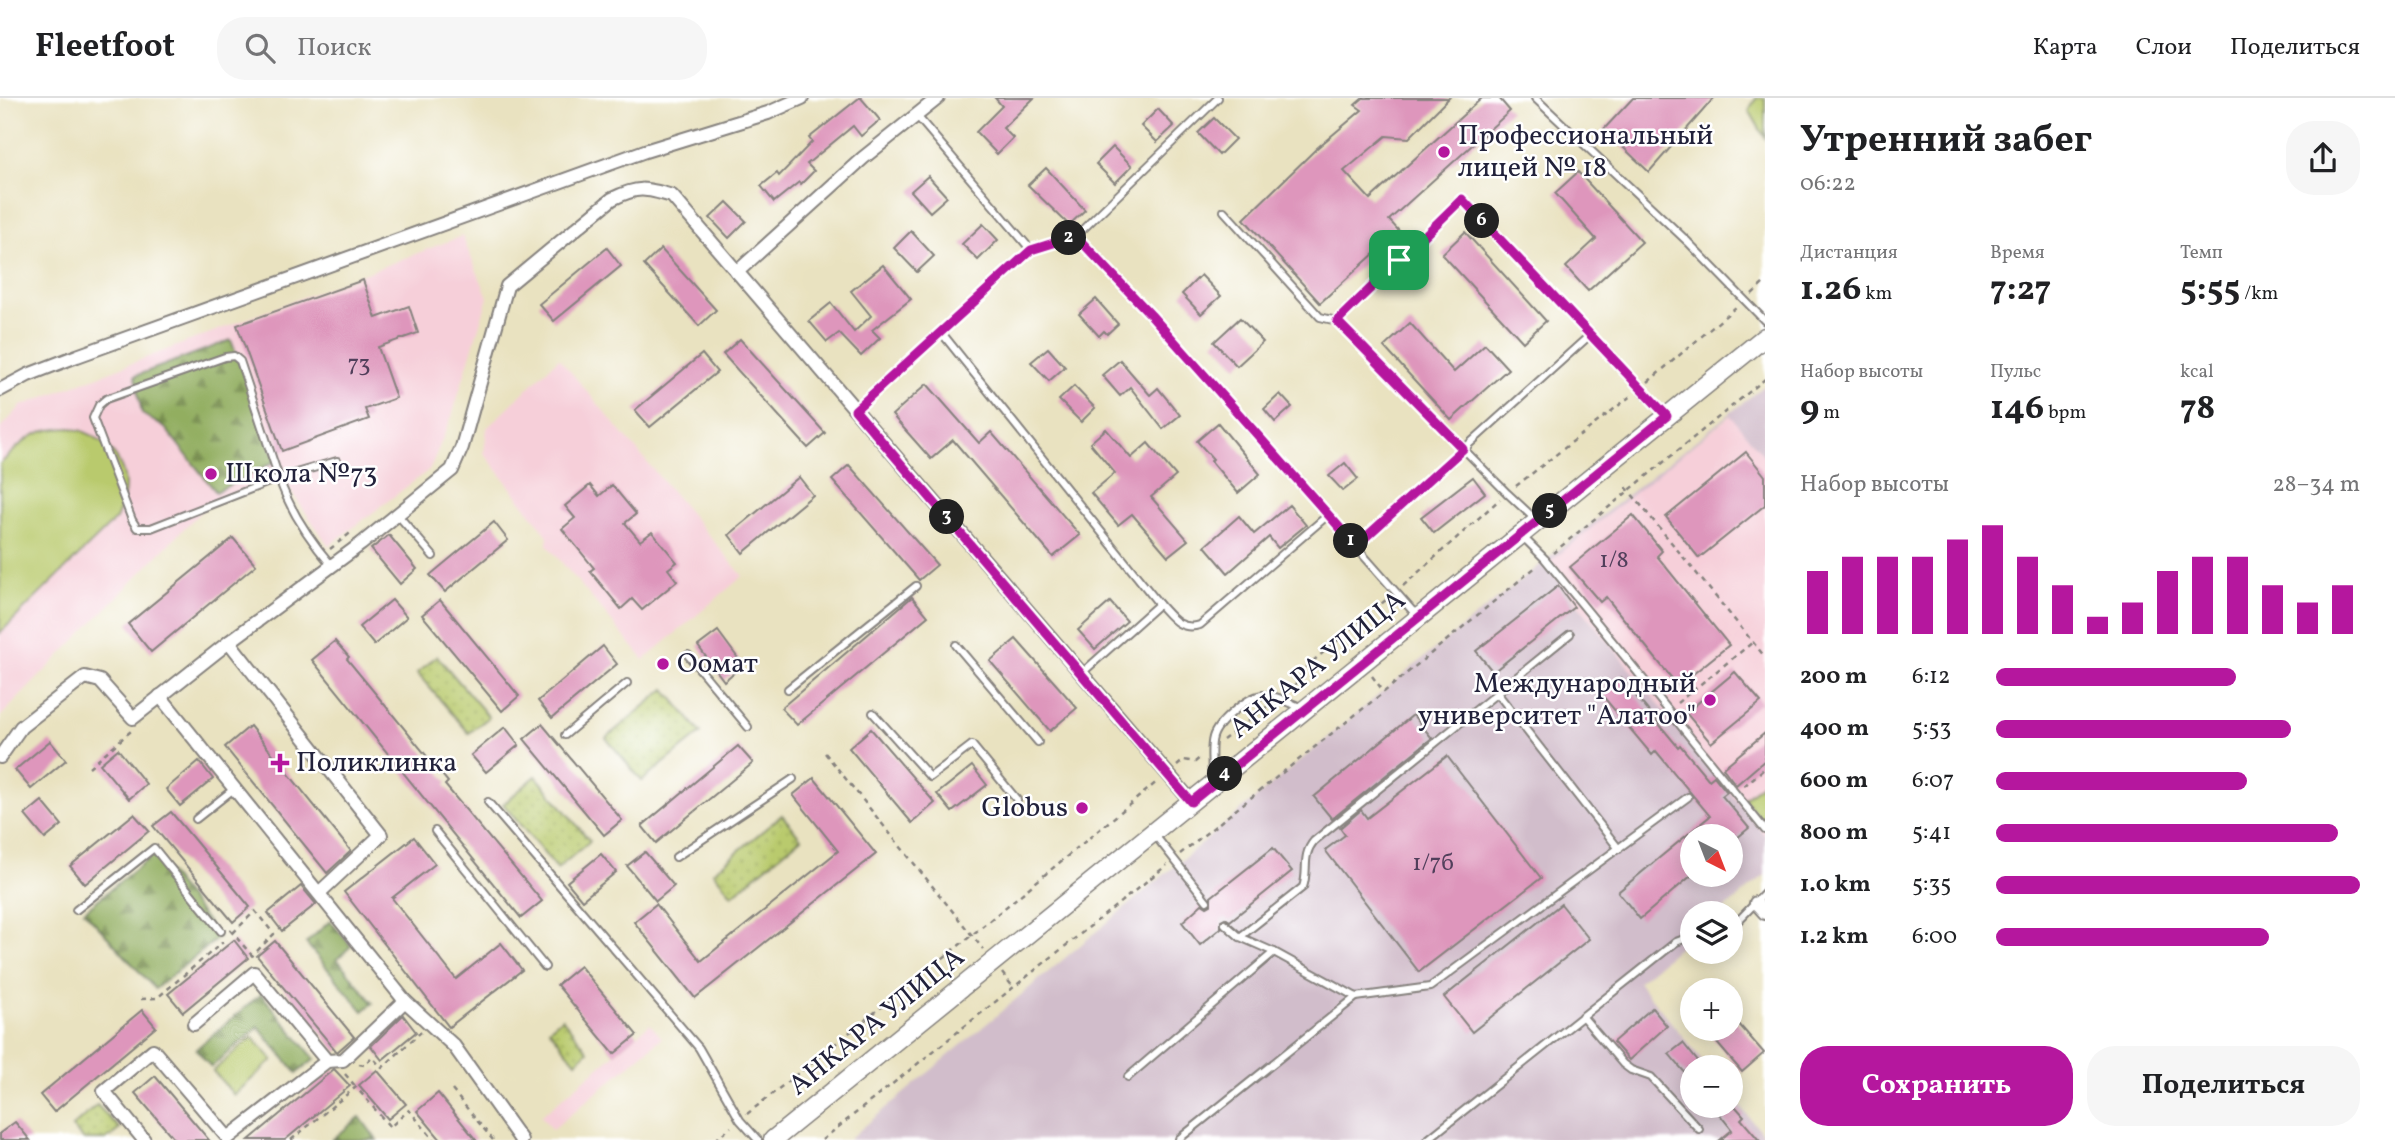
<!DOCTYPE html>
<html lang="ru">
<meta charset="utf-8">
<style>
:root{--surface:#fff;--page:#f6f6f6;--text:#202124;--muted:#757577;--line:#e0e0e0;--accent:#b5179e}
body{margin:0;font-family:Vollkorn,serif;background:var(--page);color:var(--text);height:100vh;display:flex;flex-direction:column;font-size:26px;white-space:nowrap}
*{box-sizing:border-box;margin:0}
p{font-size:23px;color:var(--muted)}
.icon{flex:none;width:38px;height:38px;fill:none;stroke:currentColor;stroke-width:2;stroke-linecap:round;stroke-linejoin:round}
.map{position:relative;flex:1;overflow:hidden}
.panel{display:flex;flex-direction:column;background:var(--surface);width:630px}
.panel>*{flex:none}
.needle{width:46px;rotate:138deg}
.controls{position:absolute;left:1680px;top:726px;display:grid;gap:14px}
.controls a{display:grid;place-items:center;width:63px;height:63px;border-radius:50%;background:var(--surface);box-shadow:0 4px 18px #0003;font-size:35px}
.pin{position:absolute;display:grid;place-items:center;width:60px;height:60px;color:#fff;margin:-30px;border-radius:14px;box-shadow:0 4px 10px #0006}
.km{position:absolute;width:35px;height:35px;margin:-18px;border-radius:50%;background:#222;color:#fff;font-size:19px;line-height:35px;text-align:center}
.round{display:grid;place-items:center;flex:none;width:74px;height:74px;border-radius:28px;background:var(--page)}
.headline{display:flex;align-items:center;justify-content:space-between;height:119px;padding:0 35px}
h1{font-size:38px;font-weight:700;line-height:52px}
.stats{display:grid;grid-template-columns:repeat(3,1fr);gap:10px;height:119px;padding:7px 35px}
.stats div{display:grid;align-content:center}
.stats b{font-size:35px;font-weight:700}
.stats small{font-size:19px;font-weight:400}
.stats p{font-size:19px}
.chart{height:196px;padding:14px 35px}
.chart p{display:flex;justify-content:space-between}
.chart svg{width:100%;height:126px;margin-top:7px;stroke:var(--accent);stroke-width:6}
.cta{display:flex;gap:14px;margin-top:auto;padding:14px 35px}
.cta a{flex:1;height:80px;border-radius:28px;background:var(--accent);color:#fff;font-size:28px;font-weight:700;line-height:80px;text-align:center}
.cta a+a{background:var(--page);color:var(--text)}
ul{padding:0 35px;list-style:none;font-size:23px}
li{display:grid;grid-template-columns:112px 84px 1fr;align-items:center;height:52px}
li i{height:18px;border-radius:9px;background:var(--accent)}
header{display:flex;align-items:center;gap:42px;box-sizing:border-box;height:98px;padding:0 35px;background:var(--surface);border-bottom:2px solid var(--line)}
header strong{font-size:33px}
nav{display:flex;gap:38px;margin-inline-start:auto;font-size:24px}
.search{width:490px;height:63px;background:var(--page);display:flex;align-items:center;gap:18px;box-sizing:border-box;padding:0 24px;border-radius:28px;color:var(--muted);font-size:26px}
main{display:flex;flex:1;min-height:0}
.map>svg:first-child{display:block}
</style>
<header>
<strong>Fleetfoot</strong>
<div class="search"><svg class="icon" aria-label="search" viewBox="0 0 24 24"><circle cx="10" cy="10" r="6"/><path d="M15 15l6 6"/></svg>Поиск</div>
<nav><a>Карта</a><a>Слои</a><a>Поделиться</a></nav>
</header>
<main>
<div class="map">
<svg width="1765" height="1042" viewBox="0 0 1765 1042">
<defs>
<pattern id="grass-tufts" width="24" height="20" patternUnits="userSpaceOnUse" patternTransform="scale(1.75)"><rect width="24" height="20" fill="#b9ca6d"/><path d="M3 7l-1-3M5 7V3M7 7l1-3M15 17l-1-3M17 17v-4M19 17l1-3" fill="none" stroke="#9fad5f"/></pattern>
<pattern id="forest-firs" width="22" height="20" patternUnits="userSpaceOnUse" patternTransform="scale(1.75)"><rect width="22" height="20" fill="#92ae60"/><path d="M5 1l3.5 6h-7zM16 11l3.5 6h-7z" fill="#778d50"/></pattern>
<pattern id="park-dots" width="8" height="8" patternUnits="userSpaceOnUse" patternTransform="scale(1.75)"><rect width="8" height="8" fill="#b9ca6d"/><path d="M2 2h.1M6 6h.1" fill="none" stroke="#9fad5f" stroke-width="1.8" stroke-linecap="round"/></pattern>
</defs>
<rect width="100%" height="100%" fill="#fff"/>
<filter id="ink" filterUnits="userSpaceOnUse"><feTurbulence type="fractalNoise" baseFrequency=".0143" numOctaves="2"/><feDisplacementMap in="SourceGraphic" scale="14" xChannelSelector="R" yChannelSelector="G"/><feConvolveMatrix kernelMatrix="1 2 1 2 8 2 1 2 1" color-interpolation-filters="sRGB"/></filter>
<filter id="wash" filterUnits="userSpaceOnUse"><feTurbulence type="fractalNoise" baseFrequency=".00686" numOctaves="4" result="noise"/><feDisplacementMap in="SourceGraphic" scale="28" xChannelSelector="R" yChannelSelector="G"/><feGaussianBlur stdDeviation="1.57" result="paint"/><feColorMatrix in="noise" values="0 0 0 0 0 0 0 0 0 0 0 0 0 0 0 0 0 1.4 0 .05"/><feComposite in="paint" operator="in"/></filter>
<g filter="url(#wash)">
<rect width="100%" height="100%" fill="#e9e2c0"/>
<g fill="#f6cfd9">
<polygon points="462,138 488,199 452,318 430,371 329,448 283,382 208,406 0,619 0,331 21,308"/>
<polygon points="559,260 743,478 644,562 547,447 548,438 484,355 487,330"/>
<polygon points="1731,317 1765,359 1765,738 1545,466"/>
<polygon points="650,926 662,940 552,1032 541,1018"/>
</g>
<path fill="#d1bdcb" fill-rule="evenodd" d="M 1765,287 L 1765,359 L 1730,317 L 1546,467 L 1765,738 L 1765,777 L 1720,815 L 1692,816 L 1692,838 L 1638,884 L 1708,969 L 1692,970 L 1692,1008 L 1731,1008 L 1731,997 L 1765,1039 L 1765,1042 L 848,1042 L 1406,574 ZM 1692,738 L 1731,738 L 1731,777 L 1692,777 Z"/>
<polygon fill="url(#grass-tufts)" stroke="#6e7654" stroke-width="2" points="1756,0 1765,0 1765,40 1749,12"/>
<g fill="url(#forest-firs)" stroke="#5a684e" stroke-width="2">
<polygon points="231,242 276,363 216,394 165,330 142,316 135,278"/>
<polygon points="154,756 219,839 155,891 84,813"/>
<polygon points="330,823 351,848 337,861 373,905 363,913 306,845"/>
<polygon points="261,896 315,961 297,975 258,929 211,969 196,951"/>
<polygon points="360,1019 377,1042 332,1042"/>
</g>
<g fill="url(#park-dots)" stroke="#6e7654" stroke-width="2">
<polygon points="437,558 489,619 469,635 417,575"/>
<polygon points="665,591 701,635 642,683 606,640"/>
<polygon points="536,678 590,743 557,771 503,706"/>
<polygon points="782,717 801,740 732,797 713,774"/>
<polygon points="562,920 588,953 576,964 549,931"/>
<polygon points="97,1007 120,1031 106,1042 84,1042 72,1029"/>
</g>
<g fill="#b9ca6d" stroke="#6e7654" stroke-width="2">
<path d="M 71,330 C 98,335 125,358 125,388 C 125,399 121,410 116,421 L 0,535 L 0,366 C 27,340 32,331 71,330 Z"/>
<polygon points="1765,683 1765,727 1744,701"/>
<polygon points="252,939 273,962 234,997 213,973"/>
</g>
<g id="blocks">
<g fill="#de96bc">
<polygon points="859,0 861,0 880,22 861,38 853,28 807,66 814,73 801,86 799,84 774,104 761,88 777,75 779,78 812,44 809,40"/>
<polygon points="995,0 1034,0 1003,30 1013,40 997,56 976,34 1002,8"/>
<polygon points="1363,0 1449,0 1409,40 1386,38 1344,73 1370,101 1482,0 1499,0 1510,13 1389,122 1399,133 1320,205 1244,121 1317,50 1362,12 1355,7"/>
<polygon points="1633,0 1714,0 1649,74 1604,31"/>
<polygon points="1158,11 1174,28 1157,44 1141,28"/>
<polygon points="1214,20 1235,41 1219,57 1198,35"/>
<polygon points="1113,49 1132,68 1115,85 1096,66"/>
<polygon points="1046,70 1085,112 1069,127 1028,87"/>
<polygon points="1578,74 1642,144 1588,193 1566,169 1596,141 1555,95"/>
<polygon points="928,78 947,99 930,114 911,93"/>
<polygon points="727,104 746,123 729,140 710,120"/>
<polygon points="983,126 998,142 978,162 962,146"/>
<polygon points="911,133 934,158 917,174 894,150"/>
<polygon points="1465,134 1546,223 1523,244 1442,156"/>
<polygon points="607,150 621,168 554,223 539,206"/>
<polygon points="661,151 716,212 699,228 644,167"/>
<polygon points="883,167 911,201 872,232 880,240 861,258 839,235 827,244 809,223 831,205 854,234 871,218 851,193"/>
<polygon points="1201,177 1221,198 1201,216 1182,196"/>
<polygon points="363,182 376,220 409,208 418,235 378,249 396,300 365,311 369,321 282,353 237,227"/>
<polygon points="1096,201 1118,226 1107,236 1104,233 1099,238 1079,216"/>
<polygon points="1240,220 1263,244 1237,268 1214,244"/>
<polygon points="1410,225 1454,274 1485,246 1508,271 1451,322 1384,249"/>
<polygon points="740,241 825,335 808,350 723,256"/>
<polygon points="1048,250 1065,269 1049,283 1031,264"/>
<polygon points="702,256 717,274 650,329 635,312"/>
<polygon points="1120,262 1150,297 1158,290 1180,317 1163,331 1130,289 1120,298 1102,277"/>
<polygon points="927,286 979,345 991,334 1080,437 1053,459 953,342 931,361 892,317"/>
<polygon points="1074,288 1095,310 1081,324 1059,302"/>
<polygon points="1280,296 1292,309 1275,324 1264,311"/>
<polygon points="1218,325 1260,376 1238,395 1211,363 1213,361 1197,343"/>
<polygon points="1106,331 1131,360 1148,345 1176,378 1151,399 1188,442 1168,458 1132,416 1118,427 1091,395 1115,375 1090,345"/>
<polygon points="1746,354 1765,378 1765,407 1699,460 1666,419"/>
<polygon points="1345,365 1358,381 1343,393 1329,378"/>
<polygon points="849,367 937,467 919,482 832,382"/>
<polygon points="799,379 813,397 743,455 729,437"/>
<polygon points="1473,379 1485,395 1434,435 1421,419"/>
<polygon points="590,387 599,398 612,387 636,416 625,425 640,443 652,434 677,464 668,471 677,483 642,512 632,501 621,511 590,473 594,470 562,431 575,420 565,408"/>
<polygon points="1289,407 1306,427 1278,450 1269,439 1228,475 1205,448 1239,418 1254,436"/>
<polygon points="1633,417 1662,453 1657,458 1729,547 1678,588 1606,499 1600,504 1570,469"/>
<polygon points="494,424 508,442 445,494 430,477"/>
<polygon points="389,437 417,471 400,486 371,451"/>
<polygon points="233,440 256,467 151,554 128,526"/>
<polygon points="1558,488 1574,509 1493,574 1476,553"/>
<polygon points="912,499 928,518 797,627 781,610"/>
<polygon points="392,502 407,519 374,547 359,529"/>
<polygon points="440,502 519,598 502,613 422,517"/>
<polygon points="1110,504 1127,523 1095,551 1078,532"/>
<polygon points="718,533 743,567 724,583 698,548"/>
<polygon points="1016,541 1077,610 1050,633 990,563"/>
<polygon points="335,543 349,559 347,561 448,684 445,687 542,803 521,820 312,562"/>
<polygon points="603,548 617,566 552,620 538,603"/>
<polygon points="1735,574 1761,604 1711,645 1686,615"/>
<polygon points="1621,580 1678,649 1680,647 1709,682 1714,678 1727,694 1722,698 1749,730 1731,745 1731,738 1692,738 1692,777 1640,821 1618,794 1710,718 1656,653 1652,657 1601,596"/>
<polygon points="1413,617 1432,640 1332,721 1314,699"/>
<polygon points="542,626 622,722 604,737 524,641"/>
<polygon points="250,628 351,753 327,775 225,649"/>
<polygon points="505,629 519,647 486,674 471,657"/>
<polygon points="871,631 935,705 912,725 849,650"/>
<polygon points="1765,635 1765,662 1736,687 1723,670"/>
<polygon points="50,643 66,662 31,691 15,672"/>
<polygon points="738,648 753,665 656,745 642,728"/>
<polygon points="118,651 146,686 129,701 100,666"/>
<polygon points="1447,658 1541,780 1419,874 1325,752 1345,737 1340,730 1361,712 1367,720"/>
<polygon points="199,663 213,681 180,708 166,691"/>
<polygon points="972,668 987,687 952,714 937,696"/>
<polygon points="814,680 876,756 695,900 634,824 656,806 701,863 838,753 793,697"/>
<polygon points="42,703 62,727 45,741 25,717"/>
<polygon points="171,714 250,809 233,824 153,728"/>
<polygon points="134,716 149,733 85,786 70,768"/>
<polygon points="414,739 435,766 392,800 456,881 501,845 522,872 449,929 344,794"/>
<polygon points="1273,750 1292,773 1230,823 1225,820 1221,822 1221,830 1200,847 1182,824 1202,806 1207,809 1211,807 1211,799"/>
<polygon points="645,754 674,788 656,803 627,768"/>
<polygon points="601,756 616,774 582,802 567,784"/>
<polygon points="301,788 316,806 282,833 268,815"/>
<polygon points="1561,806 1589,841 1472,934 1444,899"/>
<polygon points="234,842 248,860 183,914 168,896"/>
<polygon points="275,843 354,939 337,954 257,858"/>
<polygon points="580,868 637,937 614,956 557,887"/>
<polygon points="1652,910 1667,928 1629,962 1613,944"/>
<polygon points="142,912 156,929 54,1014 40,997"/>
<polygon points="403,917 416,934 382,962 371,948"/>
<polygon points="1731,917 1764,955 1742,974 1705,931 1731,931"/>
<polygon points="1683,945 1703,970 1692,970 1692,983 1669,956"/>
<polygon points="334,971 350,988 285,1042 249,1042"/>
<polygon points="377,972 406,1006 388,1021 359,987"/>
<polygon points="155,978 209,1042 175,1042 135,995"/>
<polygon points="438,995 476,1042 441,1042 417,1013"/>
<polygon points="1713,1008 1735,1008 1744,1018 1741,1021 1759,1042 1720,1042 1732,1032"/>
<polygon points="15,1024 30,1042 0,1042 0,1035"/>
</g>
</g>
</g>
<g filter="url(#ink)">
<use href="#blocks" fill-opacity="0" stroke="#86827e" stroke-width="2"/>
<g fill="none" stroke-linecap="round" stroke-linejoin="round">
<g stroke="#86827e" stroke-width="10">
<g id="service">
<polyline points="1218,0 1076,138 1151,217 1417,518"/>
<polyline points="1535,0 1688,144 1765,223"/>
<polyline points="1224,113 1320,219 1337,223 1507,395 1536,422"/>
<polyline points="1337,223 1462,101 1665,317"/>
<polyline points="941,234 1159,506 1082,575"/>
<polyline points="855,312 1031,152 917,18"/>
<polyline points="397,416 433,458"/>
<polyline points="1521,437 1545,461 1635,571 1765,732"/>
<polyline points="1356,448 1590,237"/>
<path d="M 332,468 C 309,441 290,413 279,380 L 240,263 L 234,258 L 225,259 L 106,301 L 99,307 L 93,320 L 132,422 L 137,430 L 151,430 L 279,380 L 337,363"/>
<path d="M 1159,506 C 1172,520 1180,533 1200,527 L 1328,417"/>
<polyline points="956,547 1038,644"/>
<polyline points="688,557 748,629"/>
<polyline points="788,591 916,488"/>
<polyline points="1498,596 1619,751"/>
<polyline points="873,615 930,679 972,647 1017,702"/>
<polyline points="565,637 627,585"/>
<path d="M 1210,682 C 1214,668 1209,653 1213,639 C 1217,625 1247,599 1262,597 C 1275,596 1291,606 1303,610"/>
<polyline points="488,704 699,950 740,1022 758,1042"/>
<polyline points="196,721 235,690"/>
<polyline points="435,733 545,869"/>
<polyline points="1154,736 1207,803"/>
<polyline points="676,759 793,681"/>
<polyline points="76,812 154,750 221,833"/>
<polyline points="1225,826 1240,839 1274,854 1356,899 1430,889 1688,699"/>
<polyline points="1731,827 1735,826 1765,795"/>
<path d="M 1240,839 L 1303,789 C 1309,773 1301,758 1314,743 L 1570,536"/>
<polyline points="1582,918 1623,966 1631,972 1651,979 1699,1031"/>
<polyline points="1128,979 1274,854"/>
<polyline points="1179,1041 1356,899"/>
<polyline points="1427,1042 1676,844 1692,838"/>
</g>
</g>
<g stroke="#86827e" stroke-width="16">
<g id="minor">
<polyline points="737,174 863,60 938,0"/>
<polyline points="0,292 28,277 77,258 645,53 768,15 802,0"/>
<polyline points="229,544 381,737 319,795"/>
<polyline points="160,598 405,903 454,948 521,1042"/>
<path d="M 0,659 L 21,629 L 85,579 L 100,583 L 133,620 L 229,544 L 361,446 L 452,372 L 462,349 L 507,188 L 612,101 C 638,88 645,90 672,98 L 1191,703"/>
<polyline points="1756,805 1765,815"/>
<polyline points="194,926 254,875 327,963"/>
<polyline points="144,1042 104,993 153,952 228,1040 327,963 343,962 405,903"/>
</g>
</g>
<g stroke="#86827e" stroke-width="21">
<polyline id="secondary" points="773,1042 1765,239"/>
</g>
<g stroke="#86827e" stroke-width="2.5" stroke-dasharray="5 5" stroke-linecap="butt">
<polyline points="1039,150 1066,141"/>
<polyline points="1752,196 1765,184"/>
<polyline points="1648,284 1736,209"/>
<polyline points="1516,388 1632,297"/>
<polyline points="1626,389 1765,559"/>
<polyline points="330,451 353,433"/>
<polyline points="1553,455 1765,281"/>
<polyline points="1403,488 1500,401"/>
<polyline points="1341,540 1352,554"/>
<polyline points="1372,578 1384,594"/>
<polyline points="1287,593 1295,587 1306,569 1387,501"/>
<polyline points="1677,605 1753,544"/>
<polyline points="1223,642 1268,608"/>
<polyline points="825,655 983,851"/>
<polyline points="1177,668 1184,662 1195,664 1201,659"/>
<polyline points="89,669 131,633"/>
<polyline points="1744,688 1765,670"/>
<polyline points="1180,756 1384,594 1537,468"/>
<polyline points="230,832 255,861"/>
<polyline points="233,835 255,813 274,836 252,858"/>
<polyline points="1002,875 1013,889"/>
<polyline points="141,901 157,900 223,844"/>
<polyline points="359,966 364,967 372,959 382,970 421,934"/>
<polyline points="345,976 356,989"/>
<polyline points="452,992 493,1042"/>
<polyline points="747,1016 972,837 1158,683"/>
<polyline points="291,1042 356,989 390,1029 409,1012 434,1042"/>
<polyline points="715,1042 731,1029"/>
<polyline points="822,1042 1167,767"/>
</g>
<use href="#service" stroke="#fff" stroke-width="6"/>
<use href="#minor" stroke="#fff" stroke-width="12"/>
<use href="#secondary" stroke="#fff" stroke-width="18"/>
</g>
</g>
<g fill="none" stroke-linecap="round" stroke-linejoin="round" filter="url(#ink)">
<g stroke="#fff" stroke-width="14">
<polygon id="route" points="1462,101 1667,318 1191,704 855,312 1031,152 1076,138 1151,217 1356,448 1463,351 1337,223"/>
</g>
<use href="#route" stroke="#b5179e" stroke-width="9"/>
</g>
<g fill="#b5179e" stroke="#fff" stroke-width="2.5">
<circle cx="1444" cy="54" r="7"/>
<circle cx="211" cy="376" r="7"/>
<circle cx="663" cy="566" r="7"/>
<circle cx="1710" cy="602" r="7"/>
<path d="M276.5 654.5h7v7h7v7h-7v7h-7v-7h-7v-7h7z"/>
<circle cx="1082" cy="710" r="7"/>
</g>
<g text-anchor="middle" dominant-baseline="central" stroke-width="5" stroke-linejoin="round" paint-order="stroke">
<g font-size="24" fill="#513f5b">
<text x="359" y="267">73</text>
<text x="1614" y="463">1/8</text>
<text x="1433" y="766">1/7б</text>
</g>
<g font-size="28" fill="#22223b" stroke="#fff" text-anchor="start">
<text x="1458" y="38">Профессиональный<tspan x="1458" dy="32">лицей № 18</tspan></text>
<text x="225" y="376">Школа №73</text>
<text x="677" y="566">Оомат</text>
<text x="1696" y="586" text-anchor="end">Международный<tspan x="1696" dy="32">университет "Алатоо"</tspan></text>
<text x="296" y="665">Поликлинка</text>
<text x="1068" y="710" text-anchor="end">Globus</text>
</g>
<g font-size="28" fill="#22223b" stroke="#fff">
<text transform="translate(1318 567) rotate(-39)">АНКАРА УЛИЦА</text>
<text transform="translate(877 924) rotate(-39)">АНКАРА УЛИЦА</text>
</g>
</g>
</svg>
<div class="controls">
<a><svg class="needle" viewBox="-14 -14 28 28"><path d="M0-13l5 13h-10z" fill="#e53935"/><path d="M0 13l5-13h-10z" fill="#757577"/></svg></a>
<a><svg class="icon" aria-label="layers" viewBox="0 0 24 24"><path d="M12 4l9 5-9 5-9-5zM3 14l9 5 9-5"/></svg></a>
<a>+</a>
<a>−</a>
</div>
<div class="pin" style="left:1399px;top:162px;background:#1e9e55"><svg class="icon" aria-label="arrive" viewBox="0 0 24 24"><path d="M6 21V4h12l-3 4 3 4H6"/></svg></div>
<b class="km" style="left:1351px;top:443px">1</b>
<b class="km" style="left:1069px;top:140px">2</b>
<b class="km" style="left:947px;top:419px">3</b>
<b class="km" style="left:1225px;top:676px">4</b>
<b class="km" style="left:1550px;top:413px">5</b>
<b class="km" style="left:1482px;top:123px">6</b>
</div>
<section class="panel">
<div class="headline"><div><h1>Утренний забег</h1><p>06:22</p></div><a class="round"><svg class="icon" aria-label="share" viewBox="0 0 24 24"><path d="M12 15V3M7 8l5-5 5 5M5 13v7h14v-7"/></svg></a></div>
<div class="stats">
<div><p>Дистанция</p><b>1.26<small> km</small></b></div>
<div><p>Время</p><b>7:27</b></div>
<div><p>Темп</p><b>5:55<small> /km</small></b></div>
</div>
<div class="stats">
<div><p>Набор высоты</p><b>9<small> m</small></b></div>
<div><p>Пульс</p><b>146<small> bpm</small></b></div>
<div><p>kcal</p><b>78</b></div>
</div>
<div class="chart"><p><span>Набор высоты</span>28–34 m</p>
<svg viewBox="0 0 160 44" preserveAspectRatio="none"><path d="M5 44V22M15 44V17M25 44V17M35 44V17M45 44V11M55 44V6M65 44V17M75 44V27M85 44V38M95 44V33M105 44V22M115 44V17M125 44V17M135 44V27M145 44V33M155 44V27"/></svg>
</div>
<ul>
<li><b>200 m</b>6:12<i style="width:66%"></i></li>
<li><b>400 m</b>5:53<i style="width:81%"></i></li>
<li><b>600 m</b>6:07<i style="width:69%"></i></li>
<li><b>800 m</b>5:41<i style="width:94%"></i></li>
<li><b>1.0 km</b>5:35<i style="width:100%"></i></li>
<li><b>1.2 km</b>6:00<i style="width:75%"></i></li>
</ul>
<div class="cta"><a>Сохранить</a><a>Поделиться</a></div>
</section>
</main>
